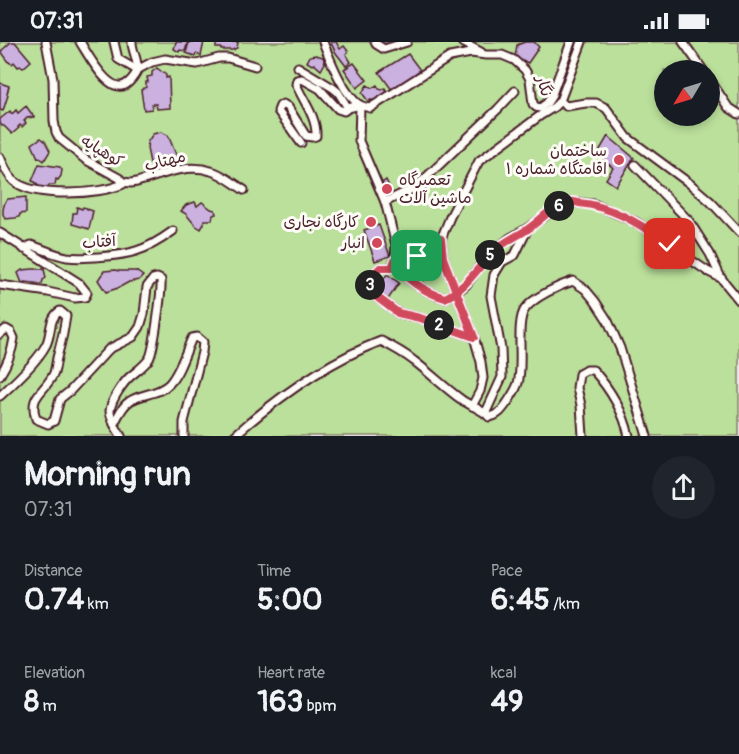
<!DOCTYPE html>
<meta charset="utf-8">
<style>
:root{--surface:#171b24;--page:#20242c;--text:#f1f3f6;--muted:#9ea1a6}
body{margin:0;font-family:Pangolin,"Playpen Sans Arabic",sans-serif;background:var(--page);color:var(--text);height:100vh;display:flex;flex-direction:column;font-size:22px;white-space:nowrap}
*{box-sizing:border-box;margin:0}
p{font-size:20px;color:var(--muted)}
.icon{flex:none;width:33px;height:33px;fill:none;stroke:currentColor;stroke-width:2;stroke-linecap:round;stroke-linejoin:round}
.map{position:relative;height:394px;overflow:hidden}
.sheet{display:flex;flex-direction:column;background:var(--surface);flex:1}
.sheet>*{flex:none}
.needle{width:39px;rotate:232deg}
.tools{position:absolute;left:654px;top:18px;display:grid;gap:12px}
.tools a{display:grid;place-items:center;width:66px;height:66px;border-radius:50%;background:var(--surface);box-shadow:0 3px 9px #0003;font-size:30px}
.pin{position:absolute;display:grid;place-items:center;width:51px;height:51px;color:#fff;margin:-26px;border-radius:12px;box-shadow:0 3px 9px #0006}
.km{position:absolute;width:30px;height:30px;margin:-15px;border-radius:50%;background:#222;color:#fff;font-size:16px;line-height:30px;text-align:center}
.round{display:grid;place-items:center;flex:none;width:63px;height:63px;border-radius:32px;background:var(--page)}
.headline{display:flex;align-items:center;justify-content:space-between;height:102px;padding:0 24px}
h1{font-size:33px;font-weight:700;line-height:45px}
.metrics{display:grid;grid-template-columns:repeat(3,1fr);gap:9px;height:102px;padding:6px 24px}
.metrics div{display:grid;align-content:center}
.metrics b{font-size:30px;font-weight:700}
.metrics small{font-size:16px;font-weight:400}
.metrics p{font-size:16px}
.status{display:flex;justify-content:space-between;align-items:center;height:42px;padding:0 30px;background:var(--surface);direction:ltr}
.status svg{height:16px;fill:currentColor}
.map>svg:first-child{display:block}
</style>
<div class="status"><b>07:31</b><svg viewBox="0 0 49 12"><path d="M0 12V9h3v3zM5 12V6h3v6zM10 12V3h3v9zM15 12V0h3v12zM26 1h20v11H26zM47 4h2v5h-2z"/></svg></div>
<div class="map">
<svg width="739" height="394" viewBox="0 0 739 394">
<rect width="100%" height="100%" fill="#eee6f0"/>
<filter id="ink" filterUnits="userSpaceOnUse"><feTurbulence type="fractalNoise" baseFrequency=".0167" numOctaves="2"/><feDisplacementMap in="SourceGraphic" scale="12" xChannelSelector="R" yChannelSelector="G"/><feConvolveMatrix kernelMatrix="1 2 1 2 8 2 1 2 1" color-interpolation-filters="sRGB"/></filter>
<g filter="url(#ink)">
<path fill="#bbe09b" stroke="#828063" stroke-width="1.5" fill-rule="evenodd" d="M 0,0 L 739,0 L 739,394 L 0,394 ZM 664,28 L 710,28 L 710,74 L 664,74 Z"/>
<g fill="#cbb1df" stroke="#4a1f2b" stroke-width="1.5">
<polygon points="11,0 15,0 31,19 23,26 20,24 18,25 14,20 12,22 7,19 6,16 1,9"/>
<polygon points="176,0 188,0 185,9 180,8 179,10 174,7"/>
<polygon points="189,0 204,0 201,14 196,12 195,14 186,11"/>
<polygon points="216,0 238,0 237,6 234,7 234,8 221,8 221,6 216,6"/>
<polygon points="333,0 336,0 340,7 344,4 348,9 346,12 351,20 346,24 336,11 331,1"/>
<polygon points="525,0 534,0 539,5 528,21 524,19 522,21 515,15 517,3"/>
<polygon points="408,12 420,28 392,48 379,30"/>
<polygon points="316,13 323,15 325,21 321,28 314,22 312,23 307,20 310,14"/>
<polygon points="354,21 367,38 357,46 344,27"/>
<polygon points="157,26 166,33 166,36 169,35 170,66 157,67 156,62 152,62 152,67 144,68 141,48 146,45 146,40 148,40 147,35 152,34 152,30"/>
<polygon points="0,41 9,44 7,52 8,53 3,69 0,68"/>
<polygon points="367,43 372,46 377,43 379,47 382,48 385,46 388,53 385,55 382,54 376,59 371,58 368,59 362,51"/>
<polygon points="26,64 34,75 27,76 24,79 26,81 22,85 20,83 18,85 19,86 12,92 4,84 2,84 0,81 0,77 10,69 12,72 16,68 18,71"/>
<polygon points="161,90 168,93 177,115 150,121 147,106 148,99 153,92"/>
<polygon points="608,94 634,116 616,144 606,137 613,126 605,119 605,117 598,111"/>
<polygon points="41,96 45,99 50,109 44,119 39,115 38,116 32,102"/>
<polygon points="39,122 60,125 62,128 61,134 58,138 56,137 55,143 49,143 47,146 39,145 35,140 32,139"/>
<polygon points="386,138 393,152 387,154 381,142"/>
<polygon points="26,155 26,171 20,172 19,175 15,176 5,177 3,172 3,167 5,160 8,157"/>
<polygon points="195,160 197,164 202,160 211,167 215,168 216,172 213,173 212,178 204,178 204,182 201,187 195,183 186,172 181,169 186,163"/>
<polygon points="77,165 82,167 83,165 87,166 87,167 93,169 89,187 72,182 73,171 76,171"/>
<polygon points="379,183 390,214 375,219 364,188"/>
<polygon points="412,208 414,220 402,224 399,211"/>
<polygon points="415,222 429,230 423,240 409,232"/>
<polygon points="33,227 44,227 46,236 43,238 42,242 25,240 22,241 18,231 22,228"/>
<polygon points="115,228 119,229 136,229 143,234 139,238 129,240 118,246 106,250 98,238 104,229"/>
<polygon points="387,232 399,241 387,259 375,251"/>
</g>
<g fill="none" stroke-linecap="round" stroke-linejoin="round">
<g stroke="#4a1f2b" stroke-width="11">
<g id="minor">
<path d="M 80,0 C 88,12 111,58 129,40 C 132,37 136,32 137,28 C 139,20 132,9 132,0"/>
<polyline points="114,0 118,17 137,28 152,20 165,17 197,22 219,16 228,16 255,24"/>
<path d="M 323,0 C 330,17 344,54 360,63 C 363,65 367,65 370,66 L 450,15 L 471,11 L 486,13 L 502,13 L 514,18 L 525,28 L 530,37 L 533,62 L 536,65 L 540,66 L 547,61 L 551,55 L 571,0"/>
<polyline points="375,0 376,2 384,7 407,0"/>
<polyline points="462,0 481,10"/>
<polyline points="683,0 703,28"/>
<polyline points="298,25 333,46 338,50 348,66 360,63 359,99 385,160 396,203 395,217 392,226 380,226 370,236 370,250 398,271 420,276 474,295"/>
<polyline points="710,38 728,65 739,72"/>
<polyline points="560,59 566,64 586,61 596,61 606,66 628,96 689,141 711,160 739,190"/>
<path d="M 301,101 L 278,69 L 280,64 L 283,62 L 288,65 L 306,94 L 312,95 L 316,94 C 317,75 303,59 296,42 L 297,38 L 302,37 L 320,47 L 338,67 L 344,69 L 348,66"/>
<path d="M 0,115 C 4,123 6,132 14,139 C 34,156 100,153 123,142 L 123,140 L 119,136 L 86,118 L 59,96 L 56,90 L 54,79 L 53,37 L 46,0"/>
<polyline points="635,123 689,179 710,212 721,236 739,258"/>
<path d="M 123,140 L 131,141 L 137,140 C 161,133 186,121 211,129 C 223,132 233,141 244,148"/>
<polyline points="385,160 416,145 498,67 515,49"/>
<polyline points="0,191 79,241 87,251 85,255 75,256 48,250 0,243"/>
<path d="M 24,207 L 31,203 C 43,207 55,213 67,215 C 82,217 121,214 136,209 C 150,205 162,197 173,189"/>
<polyline points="417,214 427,210 441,197"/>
<path d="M 395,217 C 400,236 427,251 445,256"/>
<polyline points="466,243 480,224 495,208 510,196 528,186 559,164 570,160 594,162 636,180 707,229 721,236"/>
<path d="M 0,292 L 6,287 L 11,290 L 14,296 C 12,310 8,321 0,333"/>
<path d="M 0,354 C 14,341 37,320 46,303 C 52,292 48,276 60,269 L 66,274 C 64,289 62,298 58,312 C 56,318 56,325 54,331 C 45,351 28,352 36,377 L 48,382 L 54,379 L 60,357 L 70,349 L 109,307 L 133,295 L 140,285 L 144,272 L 147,245 L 153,237 L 157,236 L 161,238 C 162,247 154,310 149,317 C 145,323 138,328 132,333 C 124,339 111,358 110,369 C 110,373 113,378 114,382"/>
<polyline points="472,364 480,349 483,336 481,320 474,295 443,216 441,197 450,175 479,119 541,73 554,65 560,59 582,0"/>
<polyline points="486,370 502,335 501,307 491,254 494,233 502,220 515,213 528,186"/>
<path d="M 121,394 L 114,382 C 118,374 122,364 130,359 C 142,351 158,353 169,342 C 180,330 185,311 192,296 L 197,295 L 203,300 L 202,310 L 184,380 L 184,394"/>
<path d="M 234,394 C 278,355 326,320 381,299 C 393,305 404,311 414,319 C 430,331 445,346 462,358 C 469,363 485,369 489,375 C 498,374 502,368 507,361 C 511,355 516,348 518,341 C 524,322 515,281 525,267 C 534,255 558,244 573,239 L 585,247 L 595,259 L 608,279 L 620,306 L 647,394"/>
<path d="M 583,394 L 581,363 L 577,346 L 579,332 L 586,328 L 593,328 C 611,348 623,368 629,394"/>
</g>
</g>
<use href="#minor" stroke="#fdfcf7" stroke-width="7"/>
<g stroke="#4a1f2b" stroke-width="11" stroke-linecap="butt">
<polyline id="minor-bridge" points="445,256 455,251 466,243"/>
</g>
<use href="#minor-bridge" stroke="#fdfcf7" stroke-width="7"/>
</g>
</g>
<g fill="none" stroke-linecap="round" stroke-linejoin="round" filter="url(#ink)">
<g stroke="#fff" stroke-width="12">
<path id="route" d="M 417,214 L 427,210 L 441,197 L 443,216 L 474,295 L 420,276 L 398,271 L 370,250 L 370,236 L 380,226 L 392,226 L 395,218 C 401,236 427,251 445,256 C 468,245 476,227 494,209 C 505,199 516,195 528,187 C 541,178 554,162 570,160 C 573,159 576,160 579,161 C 613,164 642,184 670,202"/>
</g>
<use href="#route" stroke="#d1495b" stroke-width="8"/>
</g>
<g fill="#d1495b" stroke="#fdfcf7" stroke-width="2">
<circle cx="619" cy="118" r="6"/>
<circle cx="387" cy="147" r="6"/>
<circle cx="371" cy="180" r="6"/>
<circle cx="377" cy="201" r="6"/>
</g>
<g text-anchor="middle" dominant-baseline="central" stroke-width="6" stroke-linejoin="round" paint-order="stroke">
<g font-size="16" fill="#4a1f2b" stroke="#fdfcf7">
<text transform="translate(544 44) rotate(75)">نگار</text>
<text transform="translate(102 109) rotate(32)">کوهپایه</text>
<text transform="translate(165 119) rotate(-14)">مهتاب</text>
<text transform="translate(99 200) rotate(-4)">آفتاب</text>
</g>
<g font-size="16" fill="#4a1f2b" stroke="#fdfcf7" text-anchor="end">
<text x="607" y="109">ساختمان<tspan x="607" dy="18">اقامتگاه شماره ۱</tspan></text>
<text x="399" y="138" text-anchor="start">تعمیرگاه<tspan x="399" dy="18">ماشین آلات</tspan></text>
<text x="359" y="180">کارگاه نجاری</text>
<text x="365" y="201">انبار</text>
</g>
</g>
</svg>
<div class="tools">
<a><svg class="needle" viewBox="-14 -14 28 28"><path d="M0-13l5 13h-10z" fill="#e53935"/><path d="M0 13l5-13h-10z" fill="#9ea1a6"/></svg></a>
</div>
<div class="pin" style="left:417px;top:214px;background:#1e9e55"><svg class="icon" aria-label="arrive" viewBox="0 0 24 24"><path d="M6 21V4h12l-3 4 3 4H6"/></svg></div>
<div class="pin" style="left:670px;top:202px;background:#d93025"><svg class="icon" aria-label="check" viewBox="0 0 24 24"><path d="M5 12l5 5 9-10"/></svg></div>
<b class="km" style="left:439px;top:283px">2</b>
<b class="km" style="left:370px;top:243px">3</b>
<b class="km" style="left:490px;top:213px">5</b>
<b class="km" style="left:559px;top:164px">6</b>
</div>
<section class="sheet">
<div class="headline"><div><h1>Morning run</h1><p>07:31</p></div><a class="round"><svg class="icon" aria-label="share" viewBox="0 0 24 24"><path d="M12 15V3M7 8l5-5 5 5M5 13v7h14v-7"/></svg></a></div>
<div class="metrics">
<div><p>Distance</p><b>0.74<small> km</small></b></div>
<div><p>Time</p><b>5:00</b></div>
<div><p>Pace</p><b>6:45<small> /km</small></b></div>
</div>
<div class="metrics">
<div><p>Elevation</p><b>8<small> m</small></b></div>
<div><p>Heart rate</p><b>163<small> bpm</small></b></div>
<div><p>kcal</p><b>49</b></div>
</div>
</section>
